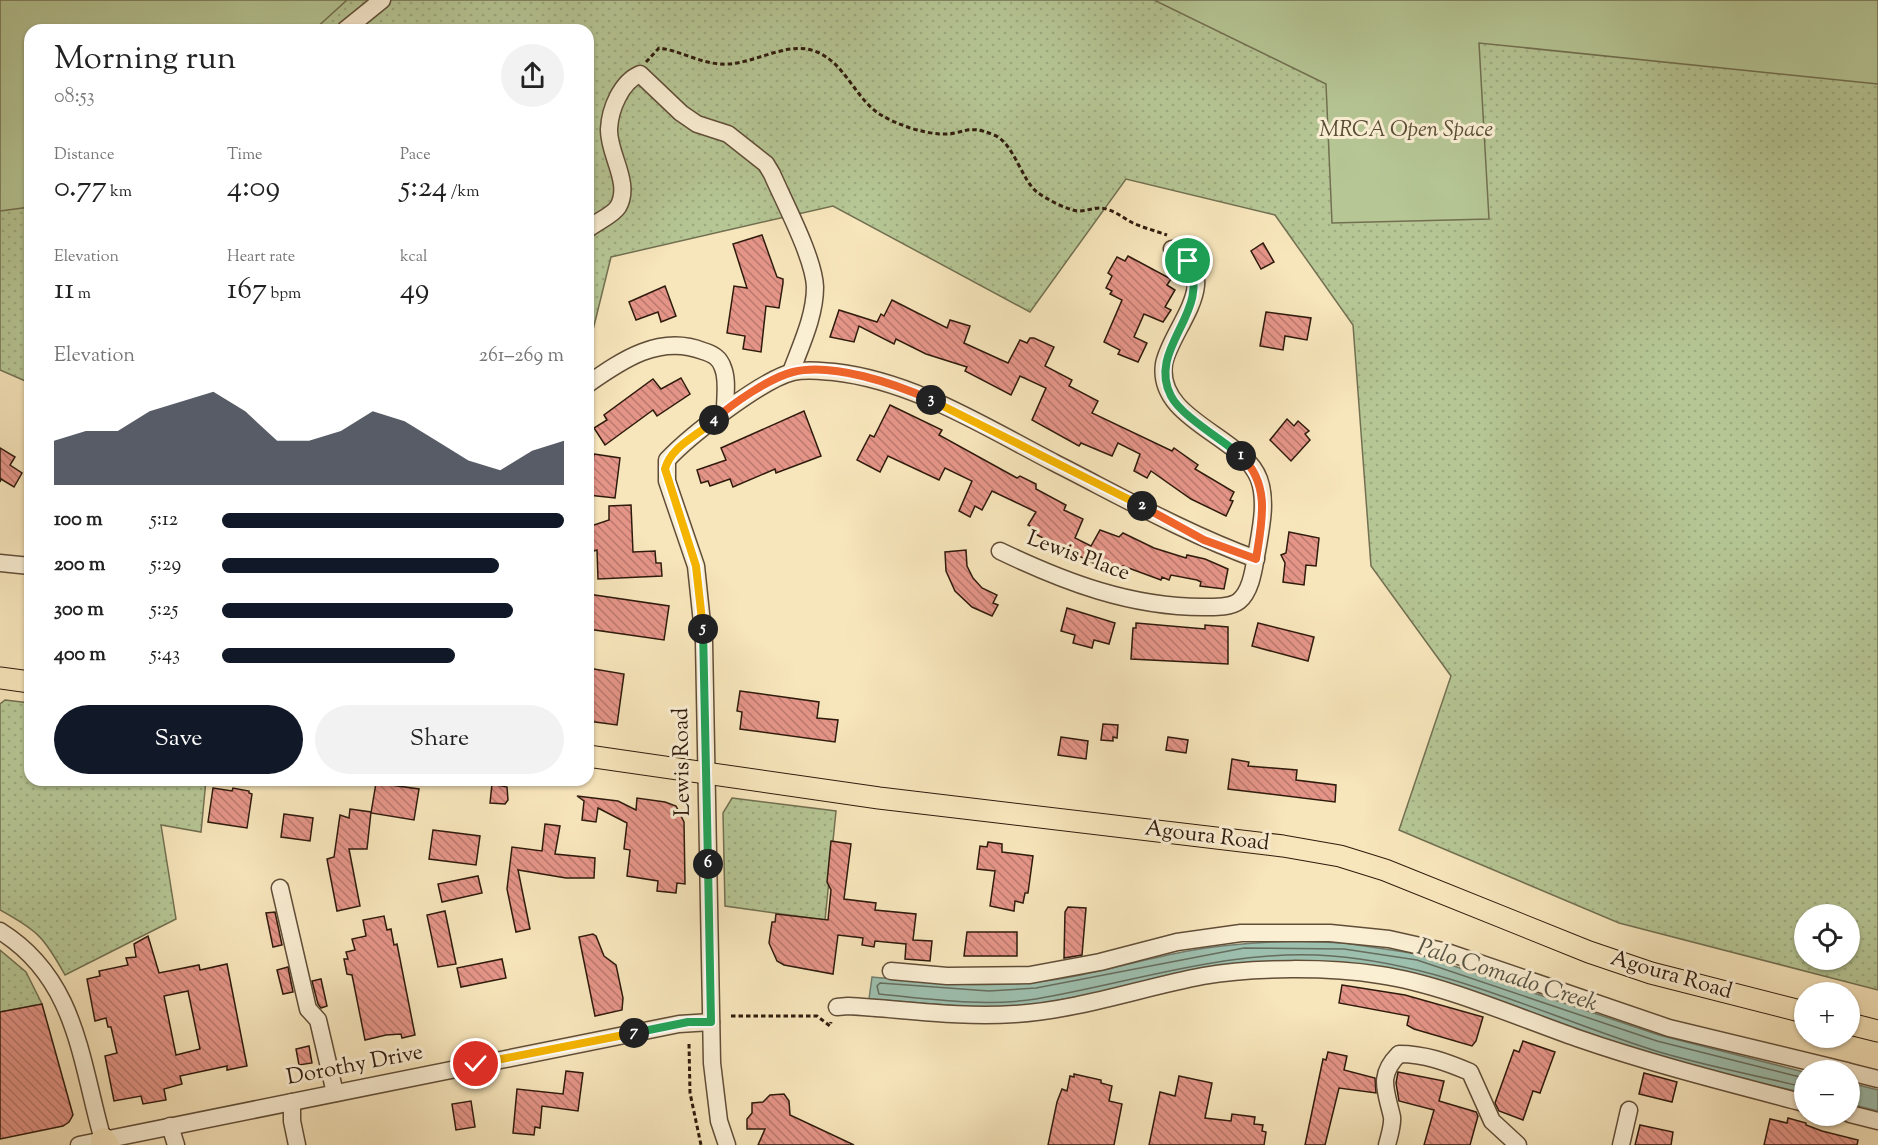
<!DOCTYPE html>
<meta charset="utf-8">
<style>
:root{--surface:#fff;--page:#f2f2f2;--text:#222;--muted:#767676;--accent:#111827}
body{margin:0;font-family:"Sorts Mill Goudy",serif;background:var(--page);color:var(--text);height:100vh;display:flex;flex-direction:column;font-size:22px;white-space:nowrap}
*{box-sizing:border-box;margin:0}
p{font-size:20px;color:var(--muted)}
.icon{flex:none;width:33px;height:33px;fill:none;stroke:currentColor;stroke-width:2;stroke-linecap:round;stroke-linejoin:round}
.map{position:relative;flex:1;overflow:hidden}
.details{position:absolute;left:24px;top:24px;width:570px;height:762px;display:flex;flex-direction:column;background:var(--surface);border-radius:18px;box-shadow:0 2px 4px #0004}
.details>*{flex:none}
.fabs{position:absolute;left:1794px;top:904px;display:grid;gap:12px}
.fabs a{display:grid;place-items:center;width:66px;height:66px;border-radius:50%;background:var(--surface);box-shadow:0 2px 4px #0004;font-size:30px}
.pin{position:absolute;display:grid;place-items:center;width:51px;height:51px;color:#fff;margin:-26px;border:3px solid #fff;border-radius:50%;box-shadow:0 2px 6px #0007}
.km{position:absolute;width:30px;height:30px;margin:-15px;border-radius:50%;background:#222;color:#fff;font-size:16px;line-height:30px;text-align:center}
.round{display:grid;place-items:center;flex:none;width:63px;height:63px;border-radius:32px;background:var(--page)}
.overview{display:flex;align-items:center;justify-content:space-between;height:102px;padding:0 30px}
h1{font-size:33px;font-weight:600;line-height:45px}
.figures{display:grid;grid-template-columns:repeat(3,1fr);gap:9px;height:102px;padding:6px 30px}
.figures div{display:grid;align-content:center}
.figures b{font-size:30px;font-weight:600}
.figures small{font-size:16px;font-weight:400}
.figures p{font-size:16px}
.chart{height:168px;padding:12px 30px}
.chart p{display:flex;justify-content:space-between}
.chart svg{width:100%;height:108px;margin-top:6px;fill:var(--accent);opacity:.7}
.action{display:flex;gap:12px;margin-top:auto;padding:12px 30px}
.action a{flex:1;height:69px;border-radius:36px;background:var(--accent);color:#fff;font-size:24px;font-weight:600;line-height:69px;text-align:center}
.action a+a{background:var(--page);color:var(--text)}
ul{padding:0 30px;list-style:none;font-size:20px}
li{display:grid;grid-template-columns:96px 72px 1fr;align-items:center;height:45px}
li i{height:15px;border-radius:8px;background:var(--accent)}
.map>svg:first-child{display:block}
</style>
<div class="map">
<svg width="1878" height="1145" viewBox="0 0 1878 1145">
<defs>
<pattern id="grass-dots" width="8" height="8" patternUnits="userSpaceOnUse" patternTransform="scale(1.5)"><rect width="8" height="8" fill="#b6c695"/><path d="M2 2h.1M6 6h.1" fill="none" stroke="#9daa7f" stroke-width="1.8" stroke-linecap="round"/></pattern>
<pattern id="building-back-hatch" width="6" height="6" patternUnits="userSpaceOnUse" patternTransform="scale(1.5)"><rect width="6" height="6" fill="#e59588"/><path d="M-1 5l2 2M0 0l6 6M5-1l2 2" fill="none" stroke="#ba796e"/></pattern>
</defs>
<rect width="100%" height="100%" fill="#f7e5bb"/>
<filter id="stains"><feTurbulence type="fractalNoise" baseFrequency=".00333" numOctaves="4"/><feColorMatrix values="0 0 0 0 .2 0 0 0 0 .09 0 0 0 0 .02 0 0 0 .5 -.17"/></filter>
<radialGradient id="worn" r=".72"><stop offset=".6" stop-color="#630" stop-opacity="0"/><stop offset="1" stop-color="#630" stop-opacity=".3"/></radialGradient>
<g fill="url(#grass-dots)" stroke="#727051" stroke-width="1.5" fill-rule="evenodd">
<path d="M 0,0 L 1878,0 L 1878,990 L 1619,923 L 1399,830 L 1451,676 L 1371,566 L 1353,325 L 1275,215 L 1126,179 L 1030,312 L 833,206 L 611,257 L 588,350 L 588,30 L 30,30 L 30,383 L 0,370 ZM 1804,915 L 1850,915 L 1850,960 L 1804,960 Z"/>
<path d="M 5,700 L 30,703 L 30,780 L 206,780 L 201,832 L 161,825 L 176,919 L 65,975 C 44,937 38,931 0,910 L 0,704 Z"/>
<polygon points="732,798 836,811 825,920 725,906 723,813"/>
<polygon points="0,950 26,972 42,1004 0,1012"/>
</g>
<g fill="#b6c695" stroke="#727051" stroke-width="1.5">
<polygon points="0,0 347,0 314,30 30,30 30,207 0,211"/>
<polygon points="1154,0 1878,0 1878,84 1479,43 1489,219 1332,223 1326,84"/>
</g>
<g fill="#9dbfae" stroke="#717d6e" stroke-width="1.5">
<path d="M 1298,941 L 1344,943 L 1418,954 L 1659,1035 L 1804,1072 L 1804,1093 C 1754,1081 1703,1072 1654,1056 C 1561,1026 1472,983 1375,968 L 1106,991 L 1034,1005 L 985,1008 L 869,999 L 872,977 C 926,982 981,988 1036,982 C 1088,977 1137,960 1188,951 C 1225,944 1260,942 1298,941 Z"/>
<polygon points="1850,1083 1878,1090 1878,1111 1850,1104"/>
</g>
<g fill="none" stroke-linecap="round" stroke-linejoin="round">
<path stroke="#666d5e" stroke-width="1.5" d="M 1804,1078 L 1657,1041 L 1417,960 L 1344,949 L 1244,948 L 1036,988 L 989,991 L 880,983 L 877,986 L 879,994 C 930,999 985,1007 1036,999 C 1135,982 1230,948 1332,956 C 1447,965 1548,1017 1656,1051 C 1705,1066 1755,1075 1804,1087"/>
</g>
<g fill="url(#building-back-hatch)" stroke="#2f1b0d" stroke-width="1.5" fill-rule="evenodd">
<polygon points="762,235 777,277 783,279 783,283 779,308 766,306 761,352 743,349 745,336 727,333 734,286 747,288 733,244"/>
<polygon points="1263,243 1274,262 1261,269 1251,251"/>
<polygon points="1128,256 1171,279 1167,285 1175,290 1165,307 1171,310 1163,322 1144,314 1134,337 1147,343 1138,362 1118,354 1120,350 1104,342 1122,300 1110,294 1112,291 1106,288 1112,276 1108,273 1117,257 1125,261"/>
<polygon points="665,286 676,316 661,322 658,312 636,320 629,302"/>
<polygon points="892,300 947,328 950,320 970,326 964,343 1008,363 1020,340 1027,343 1030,338 1034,338 1054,347 1045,366 1072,380 1069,386 1098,401 1092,413 1172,451 1174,448 1198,465 1195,469 1234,492 1230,500 1233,501 1226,516 1191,499 1151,471 1147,478 1134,471 1140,454 1118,443 1112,456 1081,443 1079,446 1032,420 1046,388 1020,376 1011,395 965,371 967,367 926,354 896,339 894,344 859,326 854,342 830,337 839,310 877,322 881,314 884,316"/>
<polygon points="1266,312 1311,318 1307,340 1285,336 1283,350 1260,346"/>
<polygon points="681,378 690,394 657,416 653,410 605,445 594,428 607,420 604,415 653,379 661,389"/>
<polygon points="890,405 942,430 939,435 1017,478 1020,476 1036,484 1036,489 1066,505 1064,510 1083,519 1075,538 1091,546 1100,530 1119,537 1123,533 1154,548 1186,558 1187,555 1205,559 1228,569 1224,589 1200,586 1201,582 1197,580 1171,575 1169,580 1162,577 1161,580 1123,566 1121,570 1114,567 1112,571 1107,570 1033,533 1035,529 1028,525 1036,512 992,491 982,510 975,506 970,517 959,511 972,481 945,468 939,480 888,456 880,472 857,460 870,435 874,437"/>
<polygon points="804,411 821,456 776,473 775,469 733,487 730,479 710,486 708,481 701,483 697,470 726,460 721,448"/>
<polygon points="1287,419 1294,426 1298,421 1309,431 1305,434 1310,440 1291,461 1270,440"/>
<polygon points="0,448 15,457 10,465 22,473 14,487 1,479 0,482"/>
<polygon points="594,454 620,458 615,498 588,495"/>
<polygon points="631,505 633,552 655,551 656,563 661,563 662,576 598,579 597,550 588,553 588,527 609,520 609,506"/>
<polygon points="1289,532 1319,538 1316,566 1306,565 1304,585 1283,582 1285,563 1281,555 1286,553"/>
<polygon points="966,550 967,566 973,578 982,588 997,595 993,603 998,605 992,616 972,607 955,591 946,571 945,552"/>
<polygon points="588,594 669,606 664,640 588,629"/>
<polygon points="1067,608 1115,623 1109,644 1094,640 1092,648 1073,643 1075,635 1061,631"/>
<polygon points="1136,623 1205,629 1205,625 1228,627 1228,664 1131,659 1133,628 1136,628"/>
<polygon points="1258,623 1314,637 1308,661 1252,646"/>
<polygon points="588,668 624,674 617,725 588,721"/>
<polygon points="740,691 819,702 817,718 838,720 835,742 740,729 742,712 737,711"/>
<polygon points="1103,724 1118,725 1117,738 1113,737 1113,741 1101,740"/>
<polygon points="1061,737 1088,741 1086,759 1058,755"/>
<polygon points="1168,737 1188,740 1186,753 1166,750"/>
<polygon points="1232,759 1249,762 1248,766 1297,770 1296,780 1336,785 1335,802 1228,789"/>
<polygon points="376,783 419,789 414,820 371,813"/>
<polygon points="492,784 507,787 508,800 505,804 490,803"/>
<polygon points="213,788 232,791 233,788 249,791 249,793 252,794 247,828 208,822"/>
<polygon points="577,796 618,801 636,810 637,798 665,802 676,806 684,822 685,884 677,883 676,893 657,891 658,881 627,876 630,850 624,849 627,823 598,808 596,822 582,820 584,801"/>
<polygon points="350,809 371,812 367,849 349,849 360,906 337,911 327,859 334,857 340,815 349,818"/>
<polygon points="284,814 313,818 310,841 281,837"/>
<polygon points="545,824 560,826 555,854 595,858 594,878 566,878 518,870 530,929 516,932 507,889 512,847 542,851"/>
<polygon points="433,830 480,836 476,865 429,859"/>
<polygon points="831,841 851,844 844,899 876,903 875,910 916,914 913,940 932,941 930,961 905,959 906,944 875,941 874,947 862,945 863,938 838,935 833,974 784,965 777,961 769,943 772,922 775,922 776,914 828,920 831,890 827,882"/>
<polygon points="988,842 1002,844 1002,852 1033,856 1028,893 1025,893 1023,903 1015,901 1014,911 990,906 995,871 977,869 980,846 987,847"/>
<polygon points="478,876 482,893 442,902 438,884"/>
<polygon points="1068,907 1086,908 1082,955 1064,958 1065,912"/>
<polygon points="445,911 456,964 438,967 427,915"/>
<polygon points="275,912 282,945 273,947 266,913"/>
<polygon points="384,916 387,930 391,929 394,945 397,944 415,1035 402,1038 401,1034 386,1035 365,1040 352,975 347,974 344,959 348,959 346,952 355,950 352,939 366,936 363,920"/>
<polygon points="967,932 1017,932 1017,956 964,956"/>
<polygon points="593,934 596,936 604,956 616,965 623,998 622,1010 595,1016 579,937"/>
<path d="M 148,936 L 159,973 L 199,965 L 200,970 L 227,964 L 247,1066 L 227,1070 L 227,1066 L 180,1076 L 182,1084 L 164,1089 L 166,1100 L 143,1104 L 141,1096 L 114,1101 L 105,1056 L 117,1053 L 111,1027 L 108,1027 L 106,1018 L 95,1021 L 87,979 L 100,976 L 99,971 L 128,965 L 126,958 L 136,957 L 134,944 ZM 188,991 L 200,1049 L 176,1055 L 164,996 Z"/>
<polygon points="502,959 506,978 461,987 457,968"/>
<polygon points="288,967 293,992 283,994 277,970"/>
<polygon points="321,979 327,1006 321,1008 318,1004 312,981"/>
<polygon points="1342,985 1405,995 1483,1017 1476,1041 1472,1046 1414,1029 1407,1025 1409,1016 1339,1003"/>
<polygon points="42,1004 73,1115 69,1122 63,1126 0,1139 0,1012"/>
<polygon points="1523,1041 1555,1052 1540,1093 1533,1091 1523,1120 1499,1111 1495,1103 1514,1050 1519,1052"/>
<polygon points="309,1046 312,1063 299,1065 296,1049"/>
<polygon points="1328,1052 1347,1056 1344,1070 1375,1078 1376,1093 1339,1088 1325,1145 1305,1145 1323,1059 1326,1060"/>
<polygon points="566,1071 583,1073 578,1111 542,1106 540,1128 535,1127 534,1135 513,1133 517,1089 563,1094"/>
<polygon points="1398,1072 1444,1081 1439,1101 1476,1112 1478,1116 1470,1145 1424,1145 1434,1110 1399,1101 1396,1083"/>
<polygon points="1644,1073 1677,1082 1672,1102 1639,1094"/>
<polygon points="1074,1074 1101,1080 1101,1083 1112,1086 1109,1101 1122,1104 1114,1145 1048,1145 1057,1102 1062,1089 1067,1091 1070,1076 1074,1077"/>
<polygon points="1179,1076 1212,1083 1205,1118 1231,1121 1232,1114 1255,1117 1254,1124 1263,1125 1262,1131 1266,1132 1264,1145 1149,1145 1160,1092 1175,1096"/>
<polygon points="784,1094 789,1101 790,1115 854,1145 758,1145 765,1129 747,1129 747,1119 752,1113 752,1103 763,1102 770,1095"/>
<polygon points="471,1101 475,1127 456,1130 452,1104"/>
<polygon points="1788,1118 1806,1123 1806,1125 1822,1131 1858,1140 1857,1145 1764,1145 1770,1119 1787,1123"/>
<polygon points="1640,1125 1673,1132 1671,1145 1635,1145"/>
</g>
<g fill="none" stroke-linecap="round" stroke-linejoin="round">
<g stroke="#614e38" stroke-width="19">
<g id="minor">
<polyline points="345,30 382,0"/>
<path d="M 588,229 C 596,222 612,216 618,207 C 632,183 608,154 609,129 C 610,109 621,82 640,74 L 681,113 L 697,124 L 728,134 L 766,164 L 772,174 C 784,202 814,258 815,287 C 815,316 801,345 791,372"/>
<path d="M 588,384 C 622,360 660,334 703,351 C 713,354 720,358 723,368 C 728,380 725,397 725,410"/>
<path d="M 1000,551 C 1065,582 1130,607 1203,607 C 1214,607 1230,608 1239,601 C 1252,590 1254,566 1257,551 C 1261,528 1267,501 1259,479 C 1243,436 1156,420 1164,364 C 1170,329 1228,276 1172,249"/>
<polyline points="0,563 30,566"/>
<polyline points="280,888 308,1009 318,1020 335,1093"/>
<path d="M 0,931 C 77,979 80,1060 103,1140"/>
<polyline points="891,971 947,976 1030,975 1100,962 1177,942 1241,933 1330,933 1389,939 1447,952 1669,1028 1847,1071"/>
<path d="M 837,1007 L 848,1006 C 903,1009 959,1018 1015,1014 C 1079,1010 1140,988 1203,976 C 1253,967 1330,967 1380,975 C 1442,984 1517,1017 1577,1038 C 1652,1064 1728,1083 1804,1103"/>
<polyline points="1850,1072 1878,1079"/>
<polyline points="292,1102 292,1121 297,1145"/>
<polyline points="1850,1114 1878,1121"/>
<polyline points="170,1126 176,1145"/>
<polyline points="79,1145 679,1024 711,1022"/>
<path d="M 727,1145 L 719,1121 L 712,1063 L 704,642 L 696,566 L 667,481 L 667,460 C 689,436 763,379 793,372 C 807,369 820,371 834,372 C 914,381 985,427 1055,463 C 1120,496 1187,534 1256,559"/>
<path d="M 1387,1145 C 1389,1137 1393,1125 1392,1117 C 1386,1090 1377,1076 1399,1054 C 1425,1054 1446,1062 1470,1072 L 1492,1121 L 1518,1145"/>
<polyline points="1621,1145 1629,1110"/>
</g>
</g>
<g stroke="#2f1b0d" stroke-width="23">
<g id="major">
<polyline points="0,678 30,682"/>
<polyline points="588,756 879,798 1283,846 1340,856 1385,870 1589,952 1651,973 1804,1012"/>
<polyline points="1850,1024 1878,1031"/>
</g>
</g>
<g stroke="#2f1b0d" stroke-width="26">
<polyline id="highway" points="103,1140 107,1145"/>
</g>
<g stroke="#2f1b0d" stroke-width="3" stroke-dasharray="4.5 3" stroke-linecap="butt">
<path d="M 646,62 L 659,48 C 683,51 704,66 729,64 C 758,62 790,40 817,52 C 846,64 855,99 881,115 C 898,125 922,133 941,134 C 965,135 966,123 994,135 C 1014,143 1022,181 1037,192 C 1046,199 1067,210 1078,211 C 1090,211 1097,205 1109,210 C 1118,213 1125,219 1133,223 C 1144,228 1156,231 1167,235"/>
<polyline points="731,1016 817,1016 830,1026 831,1022"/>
<polyline points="689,1044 690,1093 701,1145"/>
</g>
<use href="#minor" stroke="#faeed3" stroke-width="16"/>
<use href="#major" stroke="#f7e5bb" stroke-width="21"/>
<use href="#highway" stroke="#f7e5bb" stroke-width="24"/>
</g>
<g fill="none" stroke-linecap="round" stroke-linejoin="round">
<g stroke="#fff" stroke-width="12">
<path id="split-1" d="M 1188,261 C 1213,312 1146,348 1171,396 C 1181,416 1223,440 1241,456"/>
</g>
<g stroke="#fff" stroke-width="12">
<path id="split-2" d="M 1142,506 L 1204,540 L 1256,559 C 1262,522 1271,484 1241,456"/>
</g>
<g stroke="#fff" stroke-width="12">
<polyline id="split-3" points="931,400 1142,506"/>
</g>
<g stroke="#fff" stroke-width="12">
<path id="split-4" d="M 714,420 C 732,404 769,378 793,372 C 832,362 896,384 931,400"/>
</g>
<g stroke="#fff" stroke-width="12">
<path id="split-5" d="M 703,629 L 696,566 L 665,469 C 671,446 698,436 714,420"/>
</g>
<g stroke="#fff" stroke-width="12">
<polyline id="split-6" points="703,629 708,864"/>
</g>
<g stroke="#fff" stroke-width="12">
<polyline id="split-7" points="634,1033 688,1022 711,1022 708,864"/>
</g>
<g stroke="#fff" stroke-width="12">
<polyline id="split-8" points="476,1064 634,1033"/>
</g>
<use href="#split-1" stroke="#22a559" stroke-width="8"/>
<use href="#split-2" stroke="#f0652b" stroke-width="8"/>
<use href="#split-3" stroke="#f5b400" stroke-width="8"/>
<use href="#split-4" stroke="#f0652b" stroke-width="8"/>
<use href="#split-5" stroke="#f5b400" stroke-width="8"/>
<use href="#split-6" stroke="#22a559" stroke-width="8"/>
<use href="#split-7" stroke="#22a559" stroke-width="8"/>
<use href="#split-8" stroke="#f5b400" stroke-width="8"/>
</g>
<g text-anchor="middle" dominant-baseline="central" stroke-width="6" stroke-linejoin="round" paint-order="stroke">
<g font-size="22" font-style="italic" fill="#584e36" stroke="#faeed3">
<text x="1406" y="131">MRCA Open Space</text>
</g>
<g font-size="22" fill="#2f1b0d" stroke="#faeed3">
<text transform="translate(1078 557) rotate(20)">Lewis Place</text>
<text transform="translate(683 762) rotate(-91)">Lewis Road</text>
<text transform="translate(1207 837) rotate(7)">Agoura Road</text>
<text transform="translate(1671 976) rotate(16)">Agoura Road</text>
<text transform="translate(355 1066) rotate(-11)">Dorothy Drive</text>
</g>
<g font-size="24" font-style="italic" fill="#565445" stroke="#faeed3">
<text transform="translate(1507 976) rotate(18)">Palo Comado Creek</text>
</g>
</g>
<rect width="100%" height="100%" filter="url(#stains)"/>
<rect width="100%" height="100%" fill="url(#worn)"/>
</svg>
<div class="fabs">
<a><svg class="icon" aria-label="locate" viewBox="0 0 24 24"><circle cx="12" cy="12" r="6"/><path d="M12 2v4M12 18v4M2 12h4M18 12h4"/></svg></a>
<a>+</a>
<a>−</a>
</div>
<div class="pin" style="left:1188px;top:261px;background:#1e9e55"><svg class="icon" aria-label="arrive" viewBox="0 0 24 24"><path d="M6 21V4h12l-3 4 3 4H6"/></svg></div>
<div class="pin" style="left:476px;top:1064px;background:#d93025"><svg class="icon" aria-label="check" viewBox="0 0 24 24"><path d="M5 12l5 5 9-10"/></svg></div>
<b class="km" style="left:1241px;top:456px">1</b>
<b class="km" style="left:1142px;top:506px">2</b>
<b class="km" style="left:931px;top:400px">3</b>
<b class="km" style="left:714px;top:420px">4</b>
<b class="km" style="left:703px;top:629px">5</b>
<b class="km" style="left:708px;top:864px">6</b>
<b class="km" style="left:634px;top:1033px">7</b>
<section class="details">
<div class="overview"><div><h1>Morning run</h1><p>08:53</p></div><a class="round"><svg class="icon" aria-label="share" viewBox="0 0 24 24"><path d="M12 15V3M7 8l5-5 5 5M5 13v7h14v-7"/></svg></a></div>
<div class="figures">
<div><p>Distance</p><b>0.77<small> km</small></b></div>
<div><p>Time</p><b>4:09</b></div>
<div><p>Pace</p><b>5:24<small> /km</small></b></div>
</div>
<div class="figures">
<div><p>Elevation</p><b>11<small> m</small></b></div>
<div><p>Heart rate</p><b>167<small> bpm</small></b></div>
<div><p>kcal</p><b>49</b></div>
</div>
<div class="chart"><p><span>Elevation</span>261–269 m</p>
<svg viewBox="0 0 160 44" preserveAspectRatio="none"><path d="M0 44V26L10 22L20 22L30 14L40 10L50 6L60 14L70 26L80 26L90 22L100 14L110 18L120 26L130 34L140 38L150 30L160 26V44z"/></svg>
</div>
<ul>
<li><b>100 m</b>5:12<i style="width:100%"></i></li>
<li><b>200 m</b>5:29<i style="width:81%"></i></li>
<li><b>300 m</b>5:25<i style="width:85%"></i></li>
<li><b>400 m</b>5:43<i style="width:68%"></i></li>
</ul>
<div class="action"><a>Save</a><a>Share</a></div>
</section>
</div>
